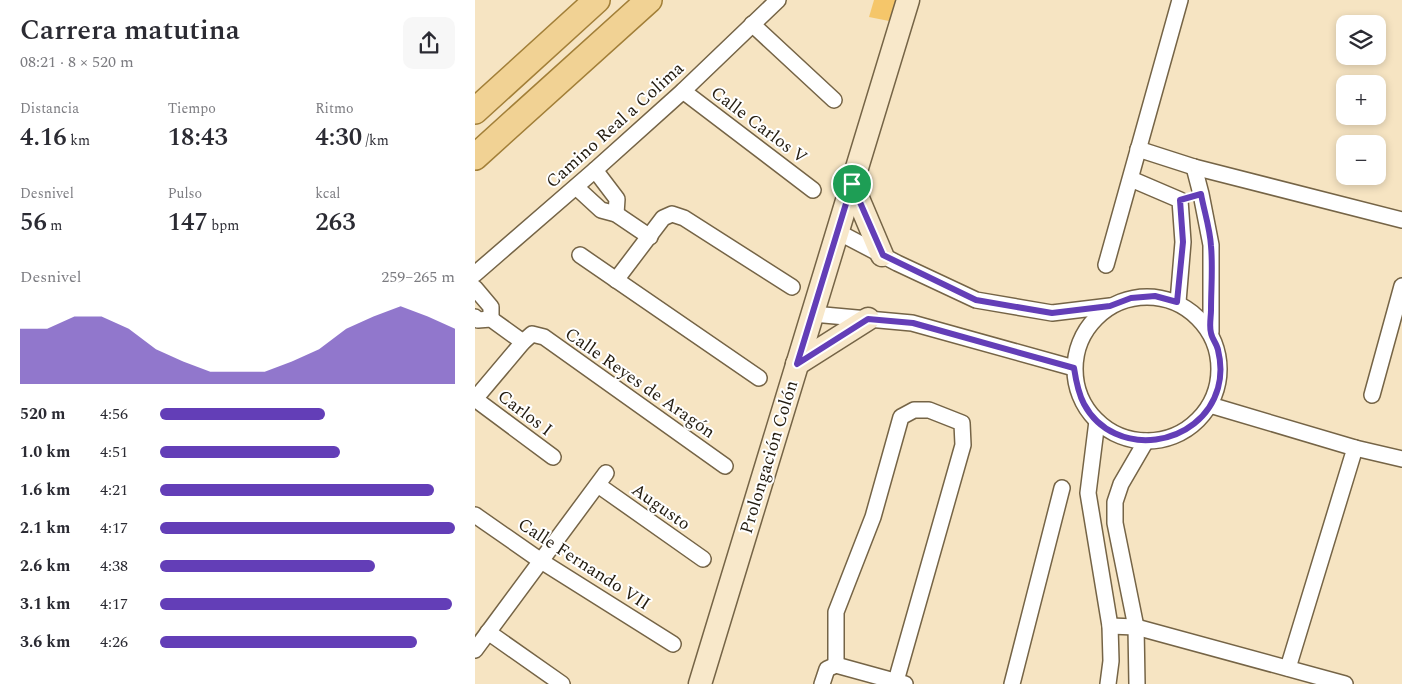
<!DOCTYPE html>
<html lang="es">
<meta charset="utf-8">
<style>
:root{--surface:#fff;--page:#f7f7f7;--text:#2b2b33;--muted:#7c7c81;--accent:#633eb7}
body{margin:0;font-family:Spectral,serif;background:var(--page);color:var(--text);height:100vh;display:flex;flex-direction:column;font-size:19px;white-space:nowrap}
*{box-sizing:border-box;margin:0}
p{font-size:16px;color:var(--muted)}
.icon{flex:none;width:28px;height:28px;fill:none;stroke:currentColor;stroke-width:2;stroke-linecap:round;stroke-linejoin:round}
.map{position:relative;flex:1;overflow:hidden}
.sheet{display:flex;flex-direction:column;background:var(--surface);width:475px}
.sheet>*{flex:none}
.buttons{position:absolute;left:861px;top:15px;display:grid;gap:10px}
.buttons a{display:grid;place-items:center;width:50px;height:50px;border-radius:10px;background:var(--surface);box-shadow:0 2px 8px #0003;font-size:25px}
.pin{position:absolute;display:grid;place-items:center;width:42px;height:42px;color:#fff;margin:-21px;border:2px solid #fff;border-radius:50%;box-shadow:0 1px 5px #0007}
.round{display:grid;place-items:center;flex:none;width:52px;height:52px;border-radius:10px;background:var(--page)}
.summary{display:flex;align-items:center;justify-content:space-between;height:85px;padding:0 20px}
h1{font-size:28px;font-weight:600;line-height:38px}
.figures{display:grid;grid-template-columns:repeat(3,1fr);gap:8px;height:85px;padding:5px 20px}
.figures div{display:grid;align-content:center}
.figures b{font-size:25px;font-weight:600}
.figures small{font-size:14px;font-weight:400}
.figures p{font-size:14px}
.chart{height:140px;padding:10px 20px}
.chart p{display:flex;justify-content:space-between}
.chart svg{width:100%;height:90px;margin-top:5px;fill:var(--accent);opacity:.7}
ul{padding:0 20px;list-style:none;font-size:16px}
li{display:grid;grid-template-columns:80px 60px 1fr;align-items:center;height:38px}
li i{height:12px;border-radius:6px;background:var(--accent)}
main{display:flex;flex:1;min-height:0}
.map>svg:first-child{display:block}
</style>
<main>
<section class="sheet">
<div class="summary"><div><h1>Carrera matutina</h1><p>08:21 · 8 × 520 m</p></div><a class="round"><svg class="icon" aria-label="share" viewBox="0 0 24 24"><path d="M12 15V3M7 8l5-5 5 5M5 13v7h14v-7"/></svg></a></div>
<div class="figures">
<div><p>Distancia</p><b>4.16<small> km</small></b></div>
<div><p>Tiempo</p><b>18:43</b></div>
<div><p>Ritmo</p><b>4:30<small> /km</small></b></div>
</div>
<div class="figures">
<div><p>Desnivel</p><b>56<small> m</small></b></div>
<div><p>Pulso</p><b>147<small> bpm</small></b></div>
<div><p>kcal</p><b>263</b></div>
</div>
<div class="chart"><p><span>Desnivel</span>259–265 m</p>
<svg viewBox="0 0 160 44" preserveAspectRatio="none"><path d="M0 44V17L10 17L20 11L30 11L40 17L50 27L60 33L70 38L80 38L90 38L100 33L110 27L120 17L130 11L140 6L150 11L160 17V44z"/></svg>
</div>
<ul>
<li><b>520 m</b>4:56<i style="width:56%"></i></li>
<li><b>1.0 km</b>4:51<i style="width:61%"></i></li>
<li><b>1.6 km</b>4:21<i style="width:93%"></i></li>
<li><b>2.1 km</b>4:17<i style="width:100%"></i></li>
<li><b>2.6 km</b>4:38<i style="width:73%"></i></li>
<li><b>3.1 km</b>4:17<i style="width:99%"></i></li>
<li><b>3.6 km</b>4:26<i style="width:87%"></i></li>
</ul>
</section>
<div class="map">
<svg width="927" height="684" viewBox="0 0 927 684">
<rect width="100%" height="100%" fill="#f6e4c2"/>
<polygon fill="#f5c66a" points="399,0 421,0 414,21 394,17"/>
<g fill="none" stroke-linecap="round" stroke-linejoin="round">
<g stroke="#756446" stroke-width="18">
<g id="street">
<polyline points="277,24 359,100"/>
<polyline points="208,91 338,190"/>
<polyline points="663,149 719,167 927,220"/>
<polyline points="719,167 726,194 736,245 736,332"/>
<polyline points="120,170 142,199 141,214"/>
<polyline points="656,179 705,200 708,242 703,302"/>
<polyline points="101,187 126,210 141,214 175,237"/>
<polyline points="363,232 422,263 501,300 577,313 635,306"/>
<polyline points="105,255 284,378"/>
<polyline points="631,265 705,0"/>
<polyline points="0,274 120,170 208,91 303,0"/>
<polyline points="141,280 188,218 197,214 209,218 317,287"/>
<polyline points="0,288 16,307 16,319"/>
<circle cx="672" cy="369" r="72"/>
<polyline points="338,314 437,323 599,368"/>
<polyline points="0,317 3,320 16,319 48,342"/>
<polyline points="897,395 927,286"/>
<polyline points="0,399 48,342 57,334 69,337 250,466"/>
<polyline points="0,399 78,457"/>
<polyline points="735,405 880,448 813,668"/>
<polyline points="622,421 613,493 635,626 636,661 633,684"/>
<polyline points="880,448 927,459"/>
<polyline points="123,485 228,559"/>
<polyline points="0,515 66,561 198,644"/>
<polyline points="635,626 661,627 870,684"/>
<polyline points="13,632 87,684"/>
<polyline points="0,650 131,473"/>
<polyline points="361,665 361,612 398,517 426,417 439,410 454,410 487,423 488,445 421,681"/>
<polyline points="347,684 352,669 361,665 430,684"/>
<polyline points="537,684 587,488"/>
<polyline points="662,684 661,627 640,523 640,502 646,484 671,441"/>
</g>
</g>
<g stroke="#756446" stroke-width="25">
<g id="secondary">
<polyline points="377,184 407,255"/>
<polyline points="322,364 393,319"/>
<polyline points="225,684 433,0"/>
</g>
</g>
<g stroke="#a27f38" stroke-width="28">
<g id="primary">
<polyline points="0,111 122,0"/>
<polyline points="0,157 174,0"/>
</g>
</g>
<use href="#street" stroke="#fff" stroke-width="15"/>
<use href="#secondary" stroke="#f8e8ca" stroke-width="22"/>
<use href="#primary" stroke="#f1d294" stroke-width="25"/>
</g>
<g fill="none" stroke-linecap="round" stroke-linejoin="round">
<g stroke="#fff" stroke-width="10">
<path id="route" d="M 377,184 L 408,255 L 501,300 L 577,313 L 635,306 L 656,298 L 680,296 L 702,302 L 708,242 L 705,200 L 726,194 C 729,211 735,228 736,246 C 738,267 736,289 736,310 C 736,317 734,326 736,333 C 737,339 742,344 743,350 C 746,362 746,377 743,388 C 726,448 639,460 609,404 C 603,393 601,381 599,368 L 438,323 L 393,319 L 322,364 Z"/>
</g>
<use href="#route" stroke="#633eb7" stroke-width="6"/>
</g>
<g text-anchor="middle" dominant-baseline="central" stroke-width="4" stroke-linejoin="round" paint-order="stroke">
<g font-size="18" fill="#231c10" stroke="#fff">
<text transform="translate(140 125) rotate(-42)">Camino Real a Colima</text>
<text transform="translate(284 125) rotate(37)">Calle Carlos V</text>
<text transform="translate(165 383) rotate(35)">Calle Reyes de Aragón</text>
<text transform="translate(50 413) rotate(37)">Carlos I</text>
<text transform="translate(294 457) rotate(-73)">Prolongación Colón</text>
<text transform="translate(186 507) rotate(35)">Augusto</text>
<text transform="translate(109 564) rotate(33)">Calle Fernando VII</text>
</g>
</g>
</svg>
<div class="buttons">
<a><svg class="icon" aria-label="layers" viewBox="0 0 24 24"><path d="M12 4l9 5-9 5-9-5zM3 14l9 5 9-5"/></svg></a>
<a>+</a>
<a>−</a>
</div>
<div class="pin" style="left:377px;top:184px;background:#1e9e55"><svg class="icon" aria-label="arrive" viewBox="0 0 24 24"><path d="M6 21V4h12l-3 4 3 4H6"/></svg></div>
</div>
</main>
